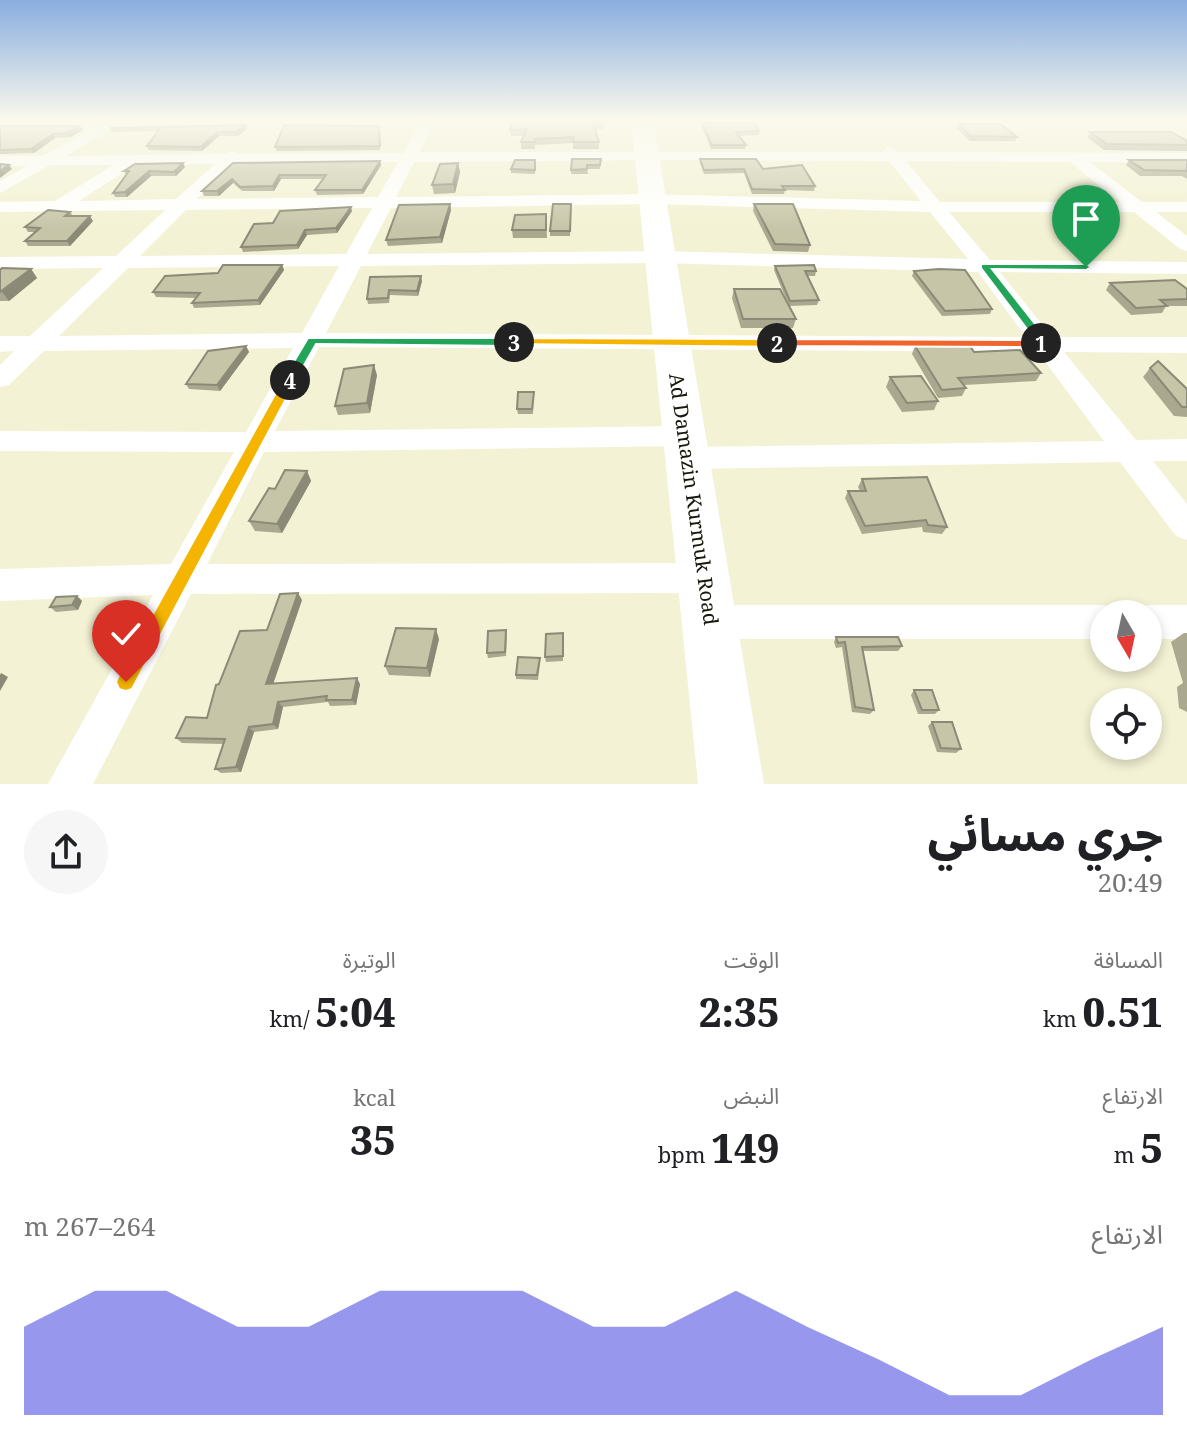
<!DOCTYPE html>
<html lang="ar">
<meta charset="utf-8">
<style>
:root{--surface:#fff;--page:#f6f6f6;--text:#202124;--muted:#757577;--accent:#6a6ce6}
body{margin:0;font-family:"Noto Serif","Noto Sans Arabic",serif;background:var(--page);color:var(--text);direction:rtl;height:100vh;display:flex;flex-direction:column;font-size:30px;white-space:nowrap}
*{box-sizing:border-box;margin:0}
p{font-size:26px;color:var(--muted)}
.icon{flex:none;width:44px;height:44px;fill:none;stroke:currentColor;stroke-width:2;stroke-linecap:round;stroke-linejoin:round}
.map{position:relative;height:784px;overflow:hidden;direction:ltr}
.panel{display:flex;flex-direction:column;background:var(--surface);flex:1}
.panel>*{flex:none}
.needle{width:52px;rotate:171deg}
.controls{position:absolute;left:1090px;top:600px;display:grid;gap:16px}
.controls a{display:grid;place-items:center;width:72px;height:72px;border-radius:50%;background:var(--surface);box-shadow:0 4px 12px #0003;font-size:40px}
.pin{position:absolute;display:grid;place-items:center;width:68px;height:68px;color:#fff;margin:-82px -34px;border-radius:50% 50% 50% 0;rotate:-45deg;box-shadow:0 0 8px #0007}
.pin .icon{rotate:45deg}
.km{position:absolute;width:40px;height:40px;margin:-20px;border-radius:50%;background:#222;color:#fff;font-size:22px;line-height:40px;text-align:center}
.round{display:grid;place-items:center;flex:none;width:84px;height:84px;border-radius:42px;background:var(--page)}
.summary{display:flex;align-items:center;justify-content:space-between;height:136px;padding:0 24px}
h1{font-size:44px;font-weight:800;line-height:60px}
.stats{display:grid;grid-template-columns:repeat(3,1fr);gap:12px;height:136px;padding:8px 24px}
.stats div{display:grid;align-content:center}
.stats b{font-size:40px;font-weight:800}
.stats small{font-size:22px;font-weight:400}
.stats p{font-size:22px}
.chart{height:224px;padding:16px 24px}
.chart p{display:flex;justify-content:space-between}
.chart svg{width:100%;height:144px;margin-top:8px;fill:var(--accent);opacity:.7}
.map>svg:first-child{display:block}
</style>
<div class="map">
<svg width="1187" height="784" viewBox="0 0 1187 784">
<rect width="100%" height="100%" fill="#f3f2d4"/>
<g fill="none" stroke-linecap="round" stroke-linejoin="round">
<g fill="#fff" fill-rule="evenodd">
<path d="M 0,120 L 478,120 L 471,124 L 434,124 L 419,152 L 882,152 L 889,146 L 898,152 L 1187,153 L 1187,163 L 1090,162 L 1142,202 L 1187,202 L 1187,212 L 1156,212 L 1187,236 L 1187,251 L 1180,249 L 1134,212 L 949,212 L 990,260 L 1187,262 L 1187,274 L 1000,272 L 1052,337 L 1187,337 L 1187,353 L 1064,352 L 1136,440 L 1187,439 L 1187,461 L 1153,461 L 1187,504 L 1187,540 L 1176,536 L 1120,462 L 688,469 L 678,466 L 674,458 L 678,450 L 688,447 L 1104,441 L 1038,352 L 319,347 L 275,431 L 685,426 L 695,429 L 699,436 L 695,443 L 685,446 L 264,452 L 207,564 L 705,563 L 717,567 L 722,578 L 717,589 L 705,593 L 191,594 L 93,784 L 48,784 L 153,595 L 0,601 L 0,569 L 171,564 L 234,452 L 0,451 L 0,431 L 246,432 L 293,348 L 44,351 L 9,385 L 0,387 L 0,365 L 14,351 L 0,352 L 0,336 L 30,336 L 103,268 L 0,269 L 0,257 L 116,256 L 165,210 L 0,212 L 0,202 L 55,201 L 113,165 L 50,165 L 0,193 L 0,181 L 27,166 L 0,166 L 0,156 L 43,156 L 94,127 L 0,127 ZM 419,125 L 404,153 L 239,154 L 232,151 L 225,154 L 66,156 L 114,127 ZM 647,160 L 889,161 L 921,201 L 653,194 L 396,197 L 414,162 ZM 906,161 L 1070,162 L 1120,202 L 940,202 ZM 398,162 L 378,197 L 197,199 L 233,164 ZM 215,164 L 176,199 L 79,201 L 135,165 ZM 653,204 L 930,212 L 968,259 L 659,251 L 367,254 L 391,208 ZM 372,208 L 346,254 L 140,256 L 186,210 ZM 659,263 L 978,272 L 1026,337 L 326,333 L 361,266 ZM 339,266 L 302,333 L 59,336 L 128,268 Z"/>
<polygon points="635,120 1187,120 1187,126 642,124"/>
<polygon points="711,605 1104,605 1117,610 1118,614 1104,614 1104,639 711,639 698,634 693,622 698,610"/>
<polygon points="1148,605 1187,605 1187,639 1148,639 1148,614 1134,614 1135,610"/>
</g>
<polygon fill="#fff" fill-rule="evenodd" points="631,120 653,120 764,784 698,784"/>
</g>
<g fill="#aaa990">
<polygon points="604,120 604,129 595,130 599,142 599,149 573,149 573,143 535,145 535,149 521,149 521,142 524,136 511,136 510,130"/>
<polygon points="702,123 759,131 759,135 739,136 746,145 745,149 711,149 702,127"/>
<polygon points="958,124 1017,137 1015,141 970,141 956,128"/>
<polygon points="246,125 247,129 238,136 219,136 202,151 149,150 147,146 158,131 112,132 110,128"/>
<polygon points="0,126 80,126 83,130 70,137 55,138 34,153 0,154"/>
<polygon points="379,126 380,150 277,151 275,147"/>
<polygon points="1090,132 1187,141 1187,151 1104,150 1087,137"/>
<polygon points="572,159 601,159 600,169 587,169 588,174 571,174"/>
<polygon points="700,159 763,169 815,186 814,191 785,190 784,194 752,194 744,173 704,174 700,163"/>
<polygon points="535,160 535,174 511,173 511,169"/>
<polygon points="1129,160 1187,160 1187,179 1182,176 1140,176 1126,165"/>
<polygon points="380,161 381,165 363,194 317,195 315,190 323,179 281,179 274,191 242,191 233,183 219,196 204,196 202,191 233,163"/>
<polygon points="458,163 460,172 455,193 434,194 432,185"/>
<polygon points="185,167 176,176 151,176 127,197 115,197 113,193 126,174 124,171"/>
<polygon points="450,204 451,210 442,243 388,246 386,240"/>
<polygon points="571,204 570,236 550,236 550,231"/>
<polygon points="754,204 810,245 808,252 773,251 753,211"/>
<polygon points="352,211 337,233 307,235 298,249 243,252 241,247 273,223"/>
<polygon points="70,212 73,216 93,221 70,246 28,246 25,241 35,232 28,232 25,227"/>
<polygon points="546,214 547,238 513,238 512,230"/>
<polygon points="282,265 284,270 260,305 194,308 192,303 196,298 156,297 153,292 218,273"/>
<polygon points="775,266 816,271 815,276 807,276 819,300 817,305 789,306 774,270"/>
<polygon points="31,269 37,278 9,301 0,301 0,270"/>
<polygon points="914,271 992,309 990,314 942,316 912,276"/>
<polygon points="370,277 422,281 418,296 390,295 389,303 368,304 367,299"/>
<polygon points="1110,283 1187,289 1187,306 1166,306 1162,313 1131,315 1106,290"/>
<polygon points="734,289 796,319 793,328 741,328 732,298"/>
<polygon points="246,346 249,352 220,391 189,389 186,384"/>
<polygon points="915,346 974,352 1041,373 1036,381 964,385 966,388 962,396 938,398 912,354"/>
<polygon points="1150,368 1187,389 1187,417 1174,416 1143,377"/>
<polygon points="377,375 370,413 338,415 335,406"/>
<polygon points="890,377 938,401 934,410 902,412 886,387"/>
<polygon points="534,397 533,414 518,414 517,409"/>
<polygon points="307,471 311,481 282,533 255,531 249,521 275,489"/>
<polygon points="862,479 947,527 942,534 923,532 922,527 862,534 845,498 848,491 860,491 858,487"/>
<polygon points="77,596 82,601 78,610 56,612 50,607"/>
<polygon points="302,600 273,684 360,684 356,705 330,706 328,702 283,707 278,729 254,732 241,772 221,773 215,769 223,744 182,743 176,738 207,718 267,630"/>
<polygon points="563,633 563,661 546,662 545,657"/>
<polygon points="1184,633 1187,633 1187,712 1179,708 1177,687 1183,683 1171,642"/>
<polygon points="507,635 506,656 488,658 487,653"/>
<polygon points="836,637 902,646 898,651 863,651 874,710 870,714 852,712 842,647 836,648 834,642"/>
<polygon points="439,639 430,677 389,675 385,666"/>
<polygon points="540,663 538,680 516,679 516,675"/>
<polygon points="914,690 939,710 935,714 918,714 911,695"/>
<polygon points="932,722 961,749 956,753 937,752 928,726"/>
</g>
<g fill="#8b8a76">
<polygon points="246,125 247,129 238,136 236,132"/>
<polygon points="80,126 83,130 70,137 67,133"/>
<polygon points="217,132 219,136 202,151 201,147"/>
<polygon points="53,134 55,138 34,153 31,149"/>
<polygon points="380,161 381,165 363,194 362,190"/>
<polygon points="183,163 185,167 176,176 174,172"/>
<polygon points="458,163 460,172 455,193 453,184"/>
<polygon points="9,165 12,169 0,178 0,171"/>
<polygon points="149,171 151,176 127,197 125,192"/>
<polygon points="279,175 281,179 274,191 273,186"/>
<polygon points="232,179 233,183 219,196 217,191"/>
<polygon points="450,204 451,210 442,243 440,237"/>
<polygon points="351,207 352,211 337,233 336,228"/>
<polygon points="90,216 93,221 70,246 67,241"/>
<polygon points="305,230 307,235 298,249 297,245"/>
<polygon points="282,265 284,270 260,305 258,300"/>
<polygon points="31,269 37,278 9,301 2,292"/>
<polygon points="421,276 422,281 418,296 417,291"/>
<polygon points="246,346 249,352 220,391 217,385"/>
<polygon points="374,365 377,375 370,413 367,403"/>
<polygon points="307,471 311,481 282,533 277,524"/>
<polygon points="298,593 302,600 271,690 266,684"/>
<polygon points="77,596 82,601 78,610 72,605"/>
<polygon points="436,629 439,639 430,677 427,668"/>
<polygon points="1,673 8,677 0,691 0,675"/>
<polygon points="357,678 360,684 356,705 352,700"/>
<polygon points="278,702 283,707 278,729 273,724"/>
<polygon points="249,727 254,732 241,772 236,767"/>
</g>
<g fill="#c6c5a8" stroke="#8b8a76" stroke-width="2">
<polygon points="513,120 604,120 604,123 593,123 599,142 573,142 574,137 535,139 535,142 521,142 527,129 510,130"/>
<polygon points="702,123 755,123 759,131 736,132 746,145 712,145"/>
<polygon points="958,124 1001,124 1017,137 971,136"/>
<polygon points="246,125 236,132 217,132 201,147 147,146 161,127 110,128"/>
<polygon points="284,125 379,126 380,146 275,147"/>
<polygon points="0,126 80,126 67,133 53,134 31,149 0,150"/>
<polygon points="1090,132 1171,132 1187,141 1187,145 1107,144"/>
<polygon points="572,159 601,159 600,165 587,165 587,169 571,170"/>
<polygon points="700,159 756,159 763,169 802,165 815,186 782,186 785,190 752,189 744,169 704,170"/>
<polygon points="515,160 535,160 535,170 511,169"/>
<polygon points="1129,160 1187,160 1187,171 1144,170"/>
<polygon points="380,161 362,190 315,190 326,175 279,175 273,186 240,187 232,179 217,191 202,191 233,163"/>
<polygon points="183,163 174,172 149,171 125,192 113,193 129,171 124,171 135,164"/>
<polygon points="458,163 453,184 432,185 440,164"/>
<polygon points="0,164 9,165 0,171"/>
<polygon points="450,204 440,237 386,240 399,205"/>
<polygon points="553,204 571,204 570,231 550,231"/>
<polygon points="754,204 793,204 810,245 775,244"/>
<polygon points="351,207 336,228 305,230 297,245 241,247 254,224 273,223 280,211"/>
<polygon points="48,210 70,212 65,216 90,216 67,241 25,241 40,228 25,227"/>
<polygon points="546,214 546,230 512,230 515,215"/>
<polygon points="223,265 282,265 258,300 192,303 200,293 153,292 165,276 218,273"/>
<polygon points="814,265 816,271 805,271 819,300 790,301 775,266"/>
<polygon points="2,268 31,269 0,292 0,270"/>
<polygon points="939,269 965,270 992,309 945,311 914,271"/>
<polygon points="421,276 417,291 389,290 388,298 367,299 370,277"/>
<polygon points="1175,280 1187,289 1187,299 1160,300 1167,306 1136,308 1110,283"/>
<polygon points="734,289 780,289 796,319 743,319"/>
<polygon points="246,346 217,385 186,384 208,351"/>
<polygon points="915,346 970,346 974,352 1020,350 1041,373 958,378 966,388 942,390"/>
<polygon points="1158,361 1187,389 1187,407 1182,407 1150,368"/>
<polygon points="374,365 367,403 335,406 344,369"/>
<polygon points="921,376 938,401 907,403 890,377"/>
<polygon points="518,392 534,392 532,409 517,409"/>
<polygon points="285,470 307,471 277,524 249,521 269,488 275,489"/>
<polygon points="927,477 947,527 928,525 926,520 865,526 848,491 866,491 862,479"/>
<polygon points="298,593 266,684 357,678 352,700 326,700 327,696 278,702 273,724 249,727 236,767 215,769 225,739 176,738 186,717 207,718 216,685 219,684 240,631 267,630 280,594"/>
<polygon points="77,596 72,605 50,607 56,597"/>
<polygon points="396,628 436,629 427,668 385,666"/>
<polygon points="506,630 505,652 487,653 488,631"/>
<polygon points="563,633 563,656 545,657 546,634"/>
<polygon points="836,637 898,637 902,646 862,647 874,710 855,707 845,642 838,643"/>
<polygon points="518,657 540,658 537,675 516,675"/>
<polygon points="914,690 932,690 939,710 922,710"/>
<polygon points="932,722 952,722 961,749 941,748"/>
</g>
<linearGradient id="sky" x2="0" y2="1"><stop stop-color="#89ade0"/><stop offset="0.52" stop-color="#faf9ec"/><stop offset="1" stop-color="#faf9ec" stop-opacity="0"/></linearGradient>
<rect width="1187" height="230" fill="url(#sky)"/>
<polygon fill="#22a559" stroke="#fff" stroke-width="2" points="981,264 1086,264 1091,267 1086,270 992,269 1050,343 1044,347 1036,346 1036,341 981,268"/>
<polygon fill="#f0652b" stroke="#fff" stroke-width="2" points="777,339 1041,340 1047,343 1041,347 773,346 771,343"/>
<polygon fill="#f5b400" stroke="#fff" stroke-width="2" points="514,338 777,339 783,343 777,347 509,344 508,342"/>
<polygon fill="#22a559" stroke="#fff" stroke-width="2" points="308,338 514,338 520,342 514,346 316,344 294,383 285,383 283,380"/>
<polygon fill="#f5b400" stroke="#fff" stroke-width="2" points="290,376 296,380 132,689 126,691 119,689 116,682 119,675 283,380"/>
<g text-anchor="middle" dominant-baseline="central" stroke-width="6" stroke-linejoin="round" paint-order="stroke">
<g font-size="20" fill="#18180d" stroke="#fff">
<text transform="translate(694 499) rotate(82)">Ad Damazin Kurmuk Road</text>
</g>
</g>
</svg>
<div class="controls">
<a><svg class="needle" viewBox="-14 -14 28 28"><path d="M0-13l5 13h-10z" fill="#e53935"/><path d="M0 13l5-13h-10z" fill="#757577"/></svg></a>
<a><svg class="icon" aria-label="locate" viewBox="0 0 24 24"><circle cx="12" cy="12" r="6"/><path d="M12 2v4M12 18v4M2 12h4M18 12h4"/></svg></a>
</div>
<div class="pin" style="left:1086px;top:267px;background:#1e9e55"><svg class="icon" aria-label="arrive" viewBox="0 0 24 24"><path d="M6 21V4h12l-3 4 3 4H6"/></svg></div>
<div class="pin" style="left:126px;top:682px;background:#d93025"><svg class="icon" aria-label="check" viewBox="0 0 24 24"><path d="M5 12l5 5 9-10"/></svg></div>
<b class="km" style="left:1041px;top:343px">1</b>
<b class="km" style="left:777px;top:343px">2</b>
<b class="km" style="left:514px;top:342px">3</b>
<b class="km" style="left:290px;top:380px">4</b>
</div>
<section class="panel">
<div class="summary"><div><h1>جري مسائي</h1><p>20:49</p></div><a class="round"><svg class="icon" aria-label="share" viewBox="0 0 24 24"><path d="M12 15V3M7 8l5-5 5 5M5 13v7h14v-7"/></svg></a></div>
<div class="stats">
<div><p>المسافة</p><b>0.51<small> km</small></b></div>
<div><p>الوقت</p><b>2:35</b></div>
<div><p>الوتيرة</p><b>5:04<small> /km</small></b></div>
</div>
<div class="stats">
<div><p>الارتفاع</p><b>5<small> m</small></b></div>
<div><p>النبض</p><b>149<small> bpm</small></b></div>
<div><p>kcal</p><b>35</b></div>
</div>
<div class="chart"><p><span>الارتفاع</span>264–267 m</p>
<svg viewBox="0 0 160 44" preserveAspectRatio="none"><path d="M0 44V17L10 6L20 6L30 17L40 17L50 6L60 6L70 6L80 17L90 17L100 6L110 17L120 27L130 38L140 38L150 27L160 17V44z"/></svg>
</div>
</section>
